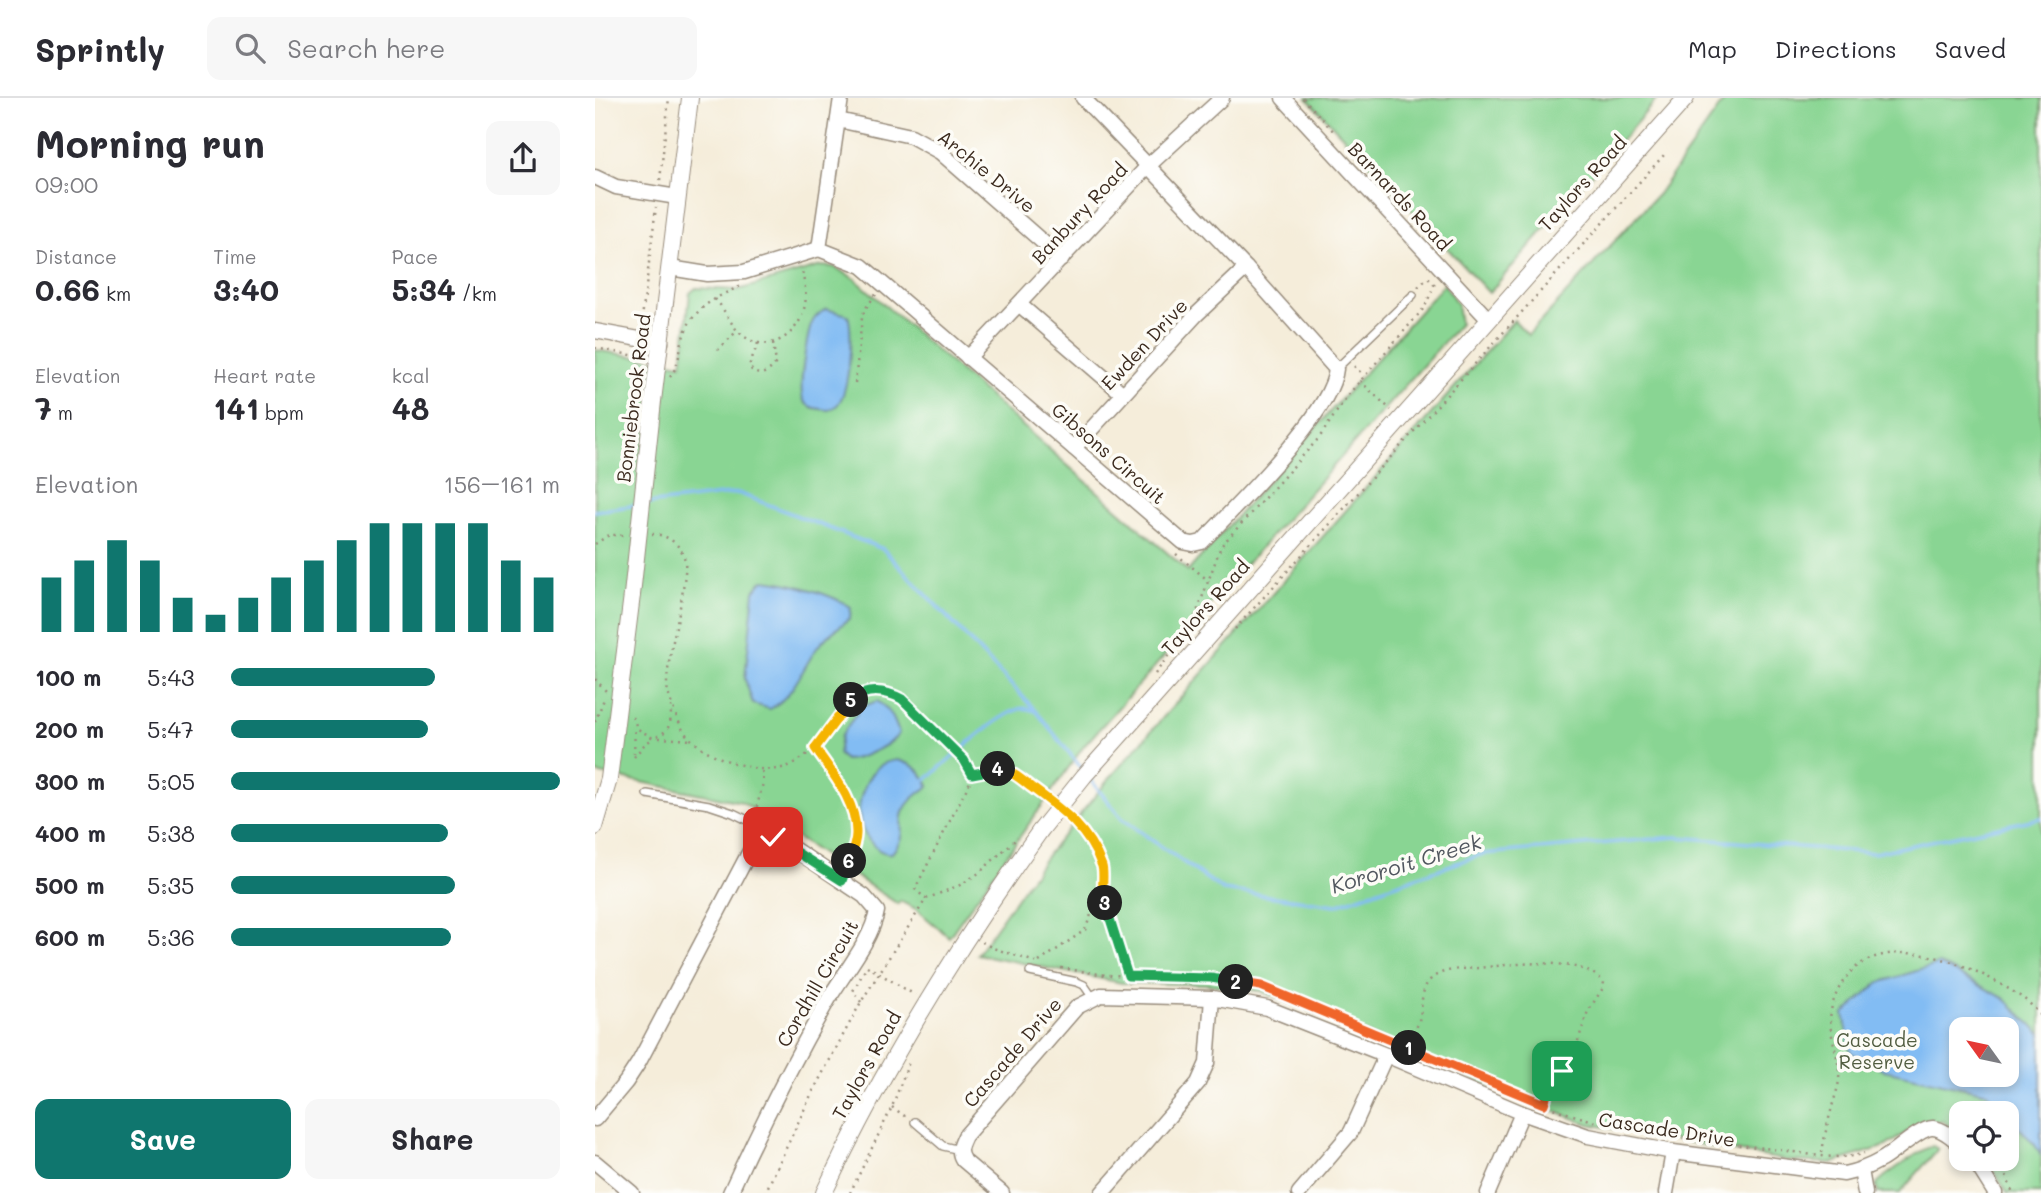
<!DOCTYPE html>
<meta charset="utf-8">
<style>
:root{--surface:#fff;--page:#f7f7f7;--text:#2b2b33;--muted:#7c7c81;--line:#e1e1e2;--accent:#0f766e}
body{margin:0;font-family:Mali,sans-serif;background:var(--page);color:var(--text);height:100vh;display:flex;flex-direction:column;font-size:26px;white-space:nowrap}
*{box-sizing:border-box;margin:0}
p{font-size:23px;color:var(--muted)}
.icon{flex:none;width:38px;height:38px;fill:none;stroke:currentColor;stroke-width:2;stroke-linecap:round;stroke-linejoin:round}
.map{position:relative;flex:1;overflow:hidden}
.panel{display:flex;flex-direction:column;background:var(--surface);width:595px}
.panel>*{flex:none}
.needle{width:46px;rotate:303deg}
.fabs{position:absolute;left:1354px;top:919px;display:grid;gap:14px}
.fabs a{display:grid;place-items:center;width:70px;height:70px;border-radius:14px;background:var(--surface);box-shadow:0 4px 10px #0003;font-size:35px}
.pin{position:absolute;display:grid;place-items:center;width:60px;height:60px;color:#fff;margin:-30px;border-radius:14px;box-shadow:0 4px 10px #0006}
.km{position:absolute;width:35px;height:35px;margin:-18px;border-radius:50%;background:#222;color:#fff;font-size:19px;line-height:35px;text-align:center}
.round{display:grid;place-items:center;flex:none;width:74px;height:74px;border-radius:14px;background:var(--page)}
.summary{display:flex;align-items:center;justify-content:space-between;height:119px;padding:0 35px}
h1{font-size:38px;font-weight:700;line-height:52px}
.metrics{display:grid;grid-template-columns:repeat(3,1fr);gap:10px;height:119px;padding:7px 35px}
.metrics div{display:grid;align-content:center}
.metrics b{font-size:30px;font-weight:700}
.metrics small{font-size:19px;font-weight:400}
.metrics p{font-size:19px}
.chart{height:196px;padding:14px 35px}
.chart p{display:flex;justify-content:space-between}
.chart svg{width:100%;height:126px;margin-top:7px;stroke:var(--accent);stroke-width:6}
.button{display:flex;gap:14px;margin-top:auto;padding:14px 35px}
.button a{flex:1;height:80px;border-radius:14px;background:var(--accent);color:#fff;font-size:28px;font-weight:700;line-height:80px;text-align:center}
.button a+a{background:var(--page);color:var(--text)}
ul{padding:0 35px;list-style:none;font-size:23px}
li{display:grid;grid-template-columns:112px 84px 1fr;align-items:center;height:52px}
li i{height:18px;border-radius:9px;background:var(--accent)}
header{display:flex;align-items:center;gap:42px;box-sizing:border-box;height:98px;padding:0 35px;background:var(--surface);border-bottom:2px solid var(--line)}
header strong{font-size:33px}
nav{display:flex;gap:38px;margin-inline-start:auto;font-size:24px}
.search{width:490px;height:63px;background:var(--page);display:flex;align-items:center;gap:18px;box-sizing:border-box;padding:0 24px;border-radius:14px;color:var(--muted);font-size:26px}
main{display:flex;flex:1;min-height:0}
.map>svg:first-child{display:block}
</style>
<header>
<strong>Sprintly</strong>
<div class="search"><svg class="icon" aria-label="search" viewBox="0 0 24 24"><circle cx="10" cy="10" r="6"/><path d="M15 15l6 6"/></svg>Search here</div>
<nav><a>Map</a><a>Directions</a><a>Saved</a></nav>
</header>
<main>
<section class="panel">
<div class="summary"><div><h1>Morning run</h1><p>09:00</p></div><a class="round"><svg class="icon" aria-label="share" viewBox="0 0 24 24"><path d="M12 15V3M7 8l5-5 5 5M5 13v7h14v-7"/></svg></a></div>
<div class="metrics">
<div><p>Distance</p><b>0.66<small> km</small></b></div>
<div><p>Time</p><b>3:40</b></div>
<div><p>Pace</p><b>5:34<small> /km</small></b></div>
</div>
<div class="metrics">
<div><p>Elevation</p><b>7<small> m</small></b></div>
<div><p>Heart rate</p><b>141<small> bpm</small></b></div>
<div><p>kcal</p><b>48</b></div>
</div>
<div class="chart"><p><span>Elevation</span>156–161 m</p>
<svg viewBox="0 0 160 44" preserveAspectRatio="none"><path d="M5 44V25M15 44V19M25 44V12M35 44V19M45 44V32M55 44V38M65 44V32M75 44V25M85 44V19M95 44V12M105 44V6M115 44V6M125 44V6M135 44V6M145 44V19M155 44V25"/></svg>
</div>
<ul>
<li><b>100 m</b>5:43<i style="width:62%"></i></li>
<li><b>200 m</b>5:47<i style="width:60%"></i></li>
<li><b>300 m</b>5:05<i style="width:100%"></i></li>
<li><b>400 m</b>5:38<i style="width:66%"></i></li>
<li><b>500 m</b>5:35<i style="width:68%"></i></li>
<li><b>600 m</b>5:36<i style="width:67%"></i></li>
</ul>
<div class="button"><a>Save</a><a>Share</a></div>
</section>
<div class="map">
<svg width="1446" height="1095" viewBox="0 0 1446 1095">
<rect width="100%" height="100%" fill="#fdfcf7"/>
<filter id="ink" filterUnits="userSpaceOnUse"><feTurbulence type="fractalNoise" baseFrequency=".0143" numOctaves="2"/><feDisplacementMap in="SourceGraphic" scale="14" xChannelSelector="R" yChannelSelector="G"/><feConvolveMatrix kernelMatrix="1 2 1 2 8 2 1 2 1" color-interpolation-filters="sRGB"/></filter>
<filter id="wash" filterUnits="userSpaceOnUse"><feTurbulence type="fractalNoise" baseFrequency=".00686" numOctaves="4" result="noise"/><feDisplacementMap in="SourceGraphic" scale="28" xChannelSelector="R" yChannelSelector="G"/><feGaussianBlur stdDeviation="1.57" result="paint"/><feColorMatrix in="noise" values="0 0 0 0 0 0 0 0 0 0 0 0 0 0 0 0 0 1.4 0 .05"/><feComposite in="paint" operator="in"/></filter>
<g filter="url(#wash)">
<rect width="100%" height="100%" fill="#f5edda"/>
<g fill="#89d593" stroke="#628058" stroke-width="2" fill-rule="evenodd">
<polygon points="712,0 1063,0 894,195"/>
<path d="M 1131,0 L 1446,0 L 1446,1095 L 1412,1095 L 1392,1061 L 1412,1060 L 1412,1015 L 1367,1015 L 1367,1037 L 1347,1023 L 1321,1028 L 1291,1048 L 1238,1065 L 1194,1063 L 994,1026 L 921,999 L 752,927 L 665,893 L 610,886 L 527,885 L 382,856 L 452,757 L 513,682 L 919,222 L 933,237 L 1063,96 ZM 1367,931 L 1412,931 L 1412,976 L 1367,976 Z"/>
<polygon points="226,168 239,169 259,180 593,473 849,186 862,206 865,226 489,648 354,839 321,811 305,803 303,806 147,704 0,675 0,252 87,266 95,195 101,190 143,192"/>
<path d="M 1338,1048 L 1343,1051 L 1305,1095 L 1283,1095 L 1281,1087 C 1285,1080 1330,1049 1338,1048 Z"/>
</g>
<g fill="#82bcf3" stroke="#5e7388" stroke-width="2" fill-rule="evenodd">
<path d="M 231,211 L 253,217 C 258,234 255,291 243,306 C 241,309 237,310 234,312 C 225,311 214,311 209,303 C 202,292 212,240 216,227 C 219,219 224,215 231,211 Z"/>
<path d="M 168,482 C 194,484 234,495 256,509 L 255,520 C 245,529 230,538 222,550 C 206,572 200,597 175,611 L 158,606 L 150,581 L 159,493 Z"/>
<path d="M 282,603 C 296,612 299,621 304,635 C 298,647 264,662 250,662 L 243,656 L 246,638 L 266,609 Z"/>
<path d="M 302,662 C 319,666 327,673 334,688 C 324,695 314,702 309,712 C 301,729 315,733 297,755 C 280,758 265,732 264,717 C 263,701 272,675 286,667 C 290,664 297,663 302,662 Z"/>
<path d="M 1344,866 L 1409,900 L 1446,936 L 1446,1058 L 1440,1047 L 1393,995 L 1289,972 L 1256,955 L 1249,916 L 1283,885 ZM 1367,931 L 1412,931 L 1412,976 L 1367,976 Z"/>
</g>
<g fill="none" stroke-linecap="round" stroke-linejoin="round">
<g stroke="#82bcf3" stroke-width="3.5">
<polyline points="51,406 143,395 288,451 442,614 487,671"/>
<polyline points="0,413 43,407"/>
<polyline points="494,680 527,721 628,792 741,807 888,756 1081,739 1279,755 1446,720"/>
<path d="M 331,682 C 353,663 398,620 424,611 C 430,609 435,611 440,613"/>
</g>
</g>
</g>
<g filter="url(#ink)">
<g fill="none" stroke-linecap="round" stroke-linejoin="round">
<g stroke="#988c7c" stroke-width="10">
<g id="service">
<polyline points="741,271 818,197"/>
<polyline points="52,696 114,707 138,715 167,729 171,739"/>
<polyline points="435,874 482,884 489,887 498,900"/>
<polyline points="320,1024 348,1048 365,1052"/>
</g>
</g>
<g stroke="#988c7c" stroke-width="17">
<g id="minor">
<path d="M 246,0 L 224,151 L 267,168 L 588,444 L 598,446 L 607,444 C 640,408 737,316 741,271 L 651,170 L 488,0"/>
<polyline points="688,0 894,222"/>
<polyline points="243,22 316,38 345,54 467,161"/>
<polyline points="0,79 21,89 82,99"/>
<polyline points="75,170 112,176 149,174 224,151"/>
<polyline points="425,207 528,296"/>
<polyline points="0,233 66,245"/>
<polyline points="373,260 553,68 627,0"/>
<polyline points="479,350 601,217 651,170"/>
<path d="M 0,1021 L 31,984 L 44,964 L 156,751 C 166,739 173,737 187,743 L 269,798 L 282,813 C 277,842 248,876 233,902 C 197,965 165,1029 135,1095"/>
<polyline points="1378,1060 1400,1095"/>
<polyline points="0,1064 37,1095"/>
<polyline points="1266,1072 1270,1095"/>
<path d="M 407,1095 L 368,1062 C 362,1053 366,1047 370,1038 L 482,909 L 506,897 L 617,900 L 672,910 L 791,957 L 927,1015 L 993,1038 L 1078,1054 L 1249,1076 C 1263,1073 1274,1069 1286,1062 C 1299,1055 1326,1029 1338,1030 C 1349,1031 1359,1041 1367,1048"/>
<polyline points="507,1095 603,985 612,965 617,900"/>
<polyline points="704,1095 756,1034 791,957"/>
<polyline points="893,1095 927,1015"/>
<polyline points="1071,1095 1078,1054"/>
</g>
</g>
<g stroke="#988c7c" stroke-width="18">
<g id="tertiary">
<polyline points="58,303 95,0"/>
<polyline points="530,632 1091,0"/>
<polyline points="0,729 14,681 37,497"/>
<path d="M 229,1095 C 289,967 363,848 445,733"/>
</g>
</g>
<g stroke="#988c7c" stroke-width="2.5" stroke-dasharray="2 5" stroke-linecap="butt">
<polyline points="708,0 741,36"/>
<polyline points="65,82 74,0"/>
<polyline points="823,189 833,180 839,186"/>
<path d="M 120,201 C 131,212 136,230 150,239 C 176,257 206,235 210,206 C 212,196 209,184 207,173"/>
<polyline points="46,228 61,109"/>
<path d="M 163,245 L 154,268 C 161,281 173,276 181,265 L 178,245"/>
<polyline points="0,250 41,258"/>
<polyline points="43,252 41,261 47,275"/>
<polyline points="123,252 142,233"/>
<polyline points="759,268 769,278"/>
<path d="M 75,279 C 86,265 84,247 91,232 C 100,209 125,197 146,188"/>
<polyline points="765,283 796,312"/>
<polyline points="260,285 267,220 270,211 282,195"/>
<path d="M 57,436 C 70,436 85,445 89,459 C 92,468 89,482 88,491 C 84,521 73,557 72,585 C 71,596 84,626 90,635 C 103,650 121,659 139,665 C 153,669 167,673 181,671 C 238,665 242,566 307,601 L 369,662 L 376,671 L 377,680 L 320,791 L 331,801"/>
<polyline points="0,446 14,437 29,437"/>
<polyline points="581,456 614,483"/>
<polyline points="640,531 1069,57"/>
<polyline points="560,576 599,522 626,448 724,340 753,297 830,209 840,185"/>
<polyline points="0,581 11,593"/>
<path d="M 37,619 L 43,631 L 58,640 C 76,633 76,626 76,608"/>
<polyline points="0,624 9,601"/>
<polyline points="64,640 98,642"/>
<path d="M 220,650 C 236,674 264,708 261,738 C 260,749 255,760 251,770"/>
<polyline points="39,656 40,628"/>
<polyline points="39,659 49,647 57,641"/>
<polyline points="377,676 406,671 417,675 454,702"/>
<polyline points="160,716 168,685 167,671"/>
<polyline points="506,793 533,878 533,887"/>
<polyline points="387,844 398,850 443,865"/>
<polyline points="444,864 490,832 505,794 508,772 496,746 473,717"/>
<polyline points="272,868 320,897"/>
<polyline points="466,870 511,877 616,880 666,888 769,930 855,969"/>
<polyline points="266,904 258,893 271,870"/>
<path d="M 813,948 C 818,939 822,929 825,919 C 827,907 826,892 834,883 C 846,870 868,871 884,870 C 917,866 984,857 1009,884 L 1008,890 L 993,913 L 978,958 L 954,991 L 950,1005"/>
<path d="M 861,971 C 912,991 963,1016 1016,1027 C 1071,1039 1129,1045 1185,1052 C 1210,1055 1244,1064 1269,1055"/>
<polyline points="297,1009 311,1019"/>
<path d="M 1227,1055 C 1229,1041 1232,1027 1236,1013 C 1238,1003 1243,992 1244,982 C 1246,957 1230,933 1237,908 C 1260,827 1353,855 1405,886 C 1421,895 1435,903 1446,918"/>
<polyline points="1401,1060 1406,1065 1418,1095"/>
<polyline points="170,1095 217,995 266,904 331,801 365,787 384,775 420,742"/>
<polyline points="255,1095 297,1009 314,964"/>
</g>
<use href="#service" stroke="#fff" stroke-width="7"/>
<use href="#minor" stroke="#fff" stroke-width="14"/>
<use href="#tertiary" stroke="#fff" stroke-width="16"/>
<g stroke="#988c7c" stroke-width="18" stroke-linecap="butt">
<g id="tertiary-bridge">
<polyline points="37,497 58,303"/>
<polyline points="445,733 489,678 530,632"/>
</g>
</g>
<use href="#tertiary-bridge" stroke="#fff" stroke-width="16"/>
</g>
</g>
<g fill="none" stroke-linecap="round" stroke-linejoin="round" filter="url(#ink)">
<g stroke="#fff" stroke-width="14">
<polyline id="split-1" points="814,950 949,1006 954,990 967,973"/>
</g>
<g stroke="#fff" stroke-width="14">
<polyline id="split-2" points="641,884 666,888 814,950"/>
</g>
<g stroke="#fff" stroke-width="14">
<polyline id="split-3" points="510,805 533,878 616,880 641,884"/>
</g>
<g stroke="#fff" stroke-width="14">
<path id="split-4" d="M 403,671 C 416,672 426,681 436,689 C 467,712 493,730 507,768 C 510,778 505,791 510,805"/>
</g>
<g stroke="#fff" stroke-width="14">
<path id="split-5" d="M 256,602 C 272,590 290,592 307,601 L 369,662 L 377,676 L 403,671"/>
</g>
<g stroke="#fff" stroke-width="14">
<path id="split-6" d="M 254,763 C 257,755 261,744 261,736 C 262,704 237,675 220,650 L 256,602"/>
</g>
<g stroke="#fff" stroke-width="14">
<polyline id="split-7" points="178,739 247,783 254,763"/>
</g>
<use href="#split-1" stroke="#f0652b" stroke-width="9"/>
<use href="#split-2" stroke="#f0652b" stroke-width="9"/>
<use href="#split-3" stroke="#22a559" stroke-width="9"/>
<use href="#split-4" stroke="#f5b400" stroke-width="9"/>
<use href="#split-5" stroke="#22a559" stroke-width="9"/>
<use href="#split-6" stroke="#f5b400" stroke-width="9"/>
<use href="#split-7" stroke="#22a559" stroke-width="9"/>
</g>
<g text-anchor="middle" dominant-baseline="central" stroke-width="7" stroke-linejoin="round" paint-order="stroke">
<g font-size="19" fill="#3b2a1e" stroke="#fdfcf7">
<text transform="translate(392 73) rotate(39)">Archie Drive</text>
<text transform="translate(987 85) rotate(-48)">Taylors Road</text>
<text transform="translate(805 98) rotate(47)">Barnards Road</text>
<text transform="translate(484 115) rotate(-47)">Banbury Road</text>
<text transform="translate(549 246) rotate(-47)">Ewden Drive</text>
<text transform="translate(38 300) rotate(-83)">Bonniebrook Road</text>
<text transform="translate(514 355) rotate(41)">Gibsons Circuit</text>
<text transform="translate(610 509) rotate(-48)">Taylors Road</text>
<text transform="translate(222 885) rotate(-60)">Cordhill Circuit</text>
<text transform="translate(417 954) rotate(-49)">Cascade Drive</text>
<text transform="translate(271 967) rotate(-61)">Taylors Road</text>
<text transform="translate(1072 1031) rotate(9)">Cascade Drive</text>
</g>
<g font-size="19" fill="#525d41" stroke="#fdfcf7">
<text x="1282" y="941">Cascade<tspan x="1282" dy="22">Reserve</tspan></text>
</g>
<g font-size="21" font-style="italic" fill="#50565e" stroke="#fdfcf7">
<text transform="translate(811 765) rotate(-17)">Kororoit Creek</text>
</g>
</g>
</svg>
<div class="fabs">
<a><svg class="needle" viewBox="-14 -14 28 28"><path d="M0-13l5 13h-10z" fill="#e53935"/><path d="M0 13l5-13h-10z" fill="#7c7c81"/></svg></a>
<a><svg class="icon" aria-label="locate" viewBox="0 0 24 24"><circle cx="12" cy="12" r="6"/><path d="M12 2v4M12 18v4M2 12h4M18 12h4"/></svg></a>
</div>
<div class="pin" style="left:967px;top:973px;background:#1e9e55"><svg class="icon" aria-label="arrive" viewBox="0 0 24 24"><path d="M6 21V4h12l-3 4 3 4H6"/></svg></div>
<div class="pin" style="left:178px;top:739px;background:#d93025"><svg class="icon" aria-label="check" viewBox="0 0 24 24"><path d="M5 12l5 5 9-10"/></svg></div>
<b class="km" style="left:814px;top:950px">1</b>
<b class="km" style="left:641px;top:884px">2</b>
<b class="km" style="left:510px;top:805px">3</b>
<b class="km" style="left:403px;top:671px">4</b>
<b class="km" style="left:256px;top:602px">5</b>
<b class="km" style="left:254px;top:763px">6</b>
</div>
</main>
